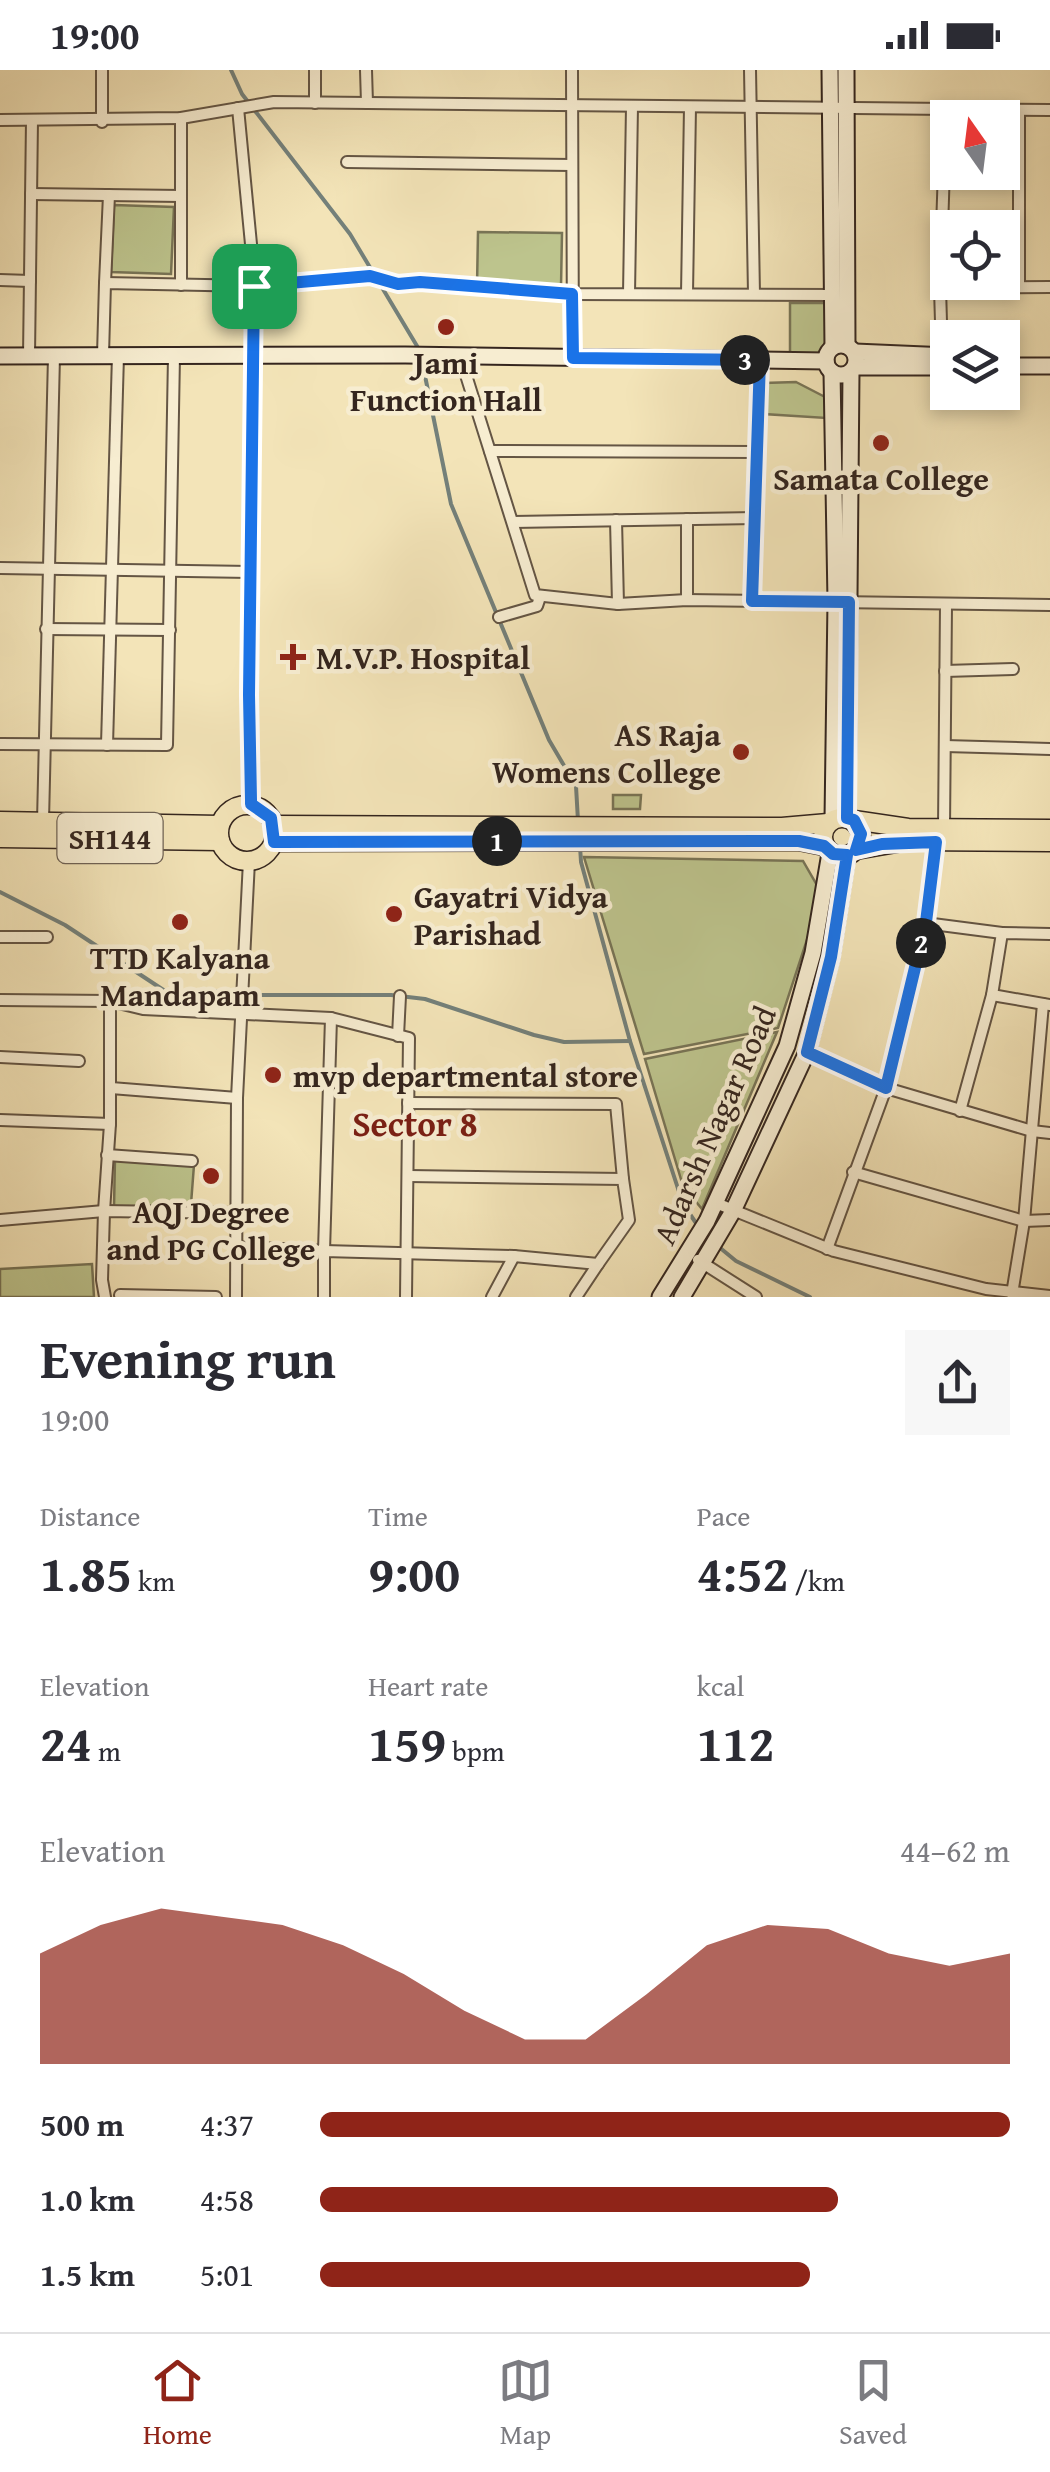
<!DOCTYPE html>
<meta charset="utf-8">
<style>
:root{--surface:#fff;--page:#f7f7f7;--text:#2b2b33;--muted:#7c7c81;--line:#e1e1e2;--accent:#8f2418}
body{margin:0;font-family:"Gentium Book Plus",serif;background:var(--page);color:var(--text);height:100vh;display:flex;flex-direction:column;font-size:38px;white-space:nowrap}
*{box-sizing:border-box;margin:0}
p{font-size:32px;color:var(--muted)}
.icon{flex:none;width:55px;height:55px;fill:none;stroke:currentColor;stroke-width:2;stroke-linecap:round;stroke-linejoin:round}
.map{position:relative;height:1227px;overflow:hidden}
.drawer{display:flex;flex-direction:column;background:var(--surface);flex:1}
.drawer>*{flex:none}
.needle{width:65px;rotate:346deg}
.buttons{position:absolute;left:930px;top:30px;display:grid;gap:20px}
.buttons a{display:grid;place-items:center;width:90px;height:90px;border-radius:0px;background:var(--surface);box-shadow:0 5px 15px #0003;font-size:50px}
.pin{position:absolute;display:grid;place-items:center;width:85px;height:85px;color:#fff;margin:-42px;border-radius:20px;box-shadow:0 5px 15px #0006}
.km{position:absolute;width:50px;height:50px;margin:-25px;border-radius:50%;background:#222;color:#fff;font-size:28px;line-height:50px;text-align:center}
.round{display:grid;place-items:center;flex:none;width:105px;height:105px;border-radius:0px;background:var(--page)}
.head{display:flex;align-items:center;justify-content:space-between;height:170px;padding:0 40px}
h1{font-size:55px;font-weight:700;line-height:75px}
.figures{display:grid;grid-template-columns:repeat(3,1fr);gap:15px;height:170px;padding:10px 40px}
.figures div{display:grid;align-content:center}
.figures b{font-size:50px;font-weight:700}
.figures small{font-size:28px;font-weight:400}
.figures p{font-size:28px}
.chart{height:280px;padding:20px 40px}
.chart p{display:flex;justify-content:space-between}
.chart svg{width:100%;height:180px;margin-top:10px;fill:var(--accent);opacity:.7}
ul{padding:0 40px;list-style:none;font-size:32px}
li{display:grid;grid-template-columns:160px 120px 1fr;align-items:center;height:75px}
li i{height:25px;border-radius:12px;background:var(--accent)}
.status{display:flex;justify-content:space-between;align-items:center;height:70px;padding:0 50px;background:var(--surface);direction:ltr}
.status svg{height:28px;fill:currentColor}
.tab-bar{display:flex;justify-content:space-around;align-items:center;height:140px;border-top:2px solid var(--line);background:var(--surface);font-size:28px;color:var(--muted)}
.tab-bar a{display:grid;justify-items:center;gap:5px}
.tab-bar .active{color:var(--accent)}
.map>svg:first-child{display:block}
</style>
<div class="status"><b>19:00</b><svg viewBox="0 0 49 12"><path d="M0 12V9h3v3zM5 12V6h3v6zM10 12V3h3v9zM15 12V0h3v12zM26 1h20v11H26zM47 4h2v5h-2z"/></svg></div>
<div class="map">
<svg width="1050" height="1227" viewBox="0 0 1050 1227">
<rect width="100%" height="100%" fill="#f3e4b8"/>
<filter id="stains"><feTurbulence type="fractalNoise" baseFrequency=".002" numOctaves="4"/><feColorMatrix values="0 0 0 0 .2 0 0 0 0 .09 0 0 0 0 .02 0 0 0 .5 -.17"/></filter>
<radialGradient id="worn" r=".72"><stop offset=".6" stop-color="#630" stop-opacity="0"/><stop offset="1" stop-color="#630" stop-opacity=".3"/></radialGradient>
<g fill="#bdc48d" stroke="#787456" stroke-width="2.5">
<polygon points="114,135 174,137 171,204 111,202"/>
<polygon points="478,162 562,163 561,217 477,216"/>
<polygon points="790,233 833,233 833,284 790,285"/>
<polygon points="796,312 825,327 826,348 764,344 764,313"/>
<polygon points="613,725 641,725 640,739 613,739"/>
<polygon points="584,787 803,791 822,824 778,958 644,984"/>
<polygon points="777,962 702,1139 683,1116 645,989"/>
<polygon points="115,1088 194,1095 191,1134 114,1137"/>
<polygon points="92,1194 94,1227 0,1227 0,1199"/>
</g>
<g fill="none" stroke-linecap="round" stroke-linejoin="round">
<g stroke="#74807a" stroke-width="4">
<polyline points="231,0 242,24 350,164 420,281"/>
<polyline points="422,291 451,434 549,670 576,716 578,751"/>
<polyline points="580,776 581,792 630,971 683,1134 698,1156"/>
<polyline points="0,822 65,855 165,921 224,921"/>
<polyline points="261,925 391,925 425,929 534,965 564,972 630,971"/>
<polyline points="719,1177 736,1191 810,1227"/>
</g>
<g stroke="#645544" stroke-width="14">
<g id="street">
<polyline points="315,0 315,33"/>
<polyline points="366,0 367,33"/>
<polyline points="572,0 573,288"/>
<polyline points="750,0 754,224"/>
<polyline points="238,38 255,216 364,207 399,214 420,212 573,224 832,225"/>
<polyline points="0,50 181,48 274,32 1050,40"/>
<polyline points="102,52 102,0"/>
<polyline points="347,92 572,95"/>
<polyline points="31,124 181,126"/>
<polyline points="0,210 30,211"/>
<polyline points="105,213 109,125"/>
<polyline points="181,215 181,48"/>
<polyline points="1019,217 1019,40"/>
<polyline points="940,218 1050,217"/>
<polyline points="629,224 632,36"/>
<polyline points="687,224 690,37"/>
<polyline points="103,285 105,213 255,216 249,625 251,734"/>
<polyline points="29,286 32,50"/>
<polyline points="460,286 535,525 618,534 687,530 1050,535"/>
<polyline points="942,286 940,218 946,39"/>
<polyline points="490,381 756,382"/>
<polyline points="616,450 618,534"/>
<polyline points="513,452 756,448"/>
<polyline points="0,498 250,502"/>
<polyline points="687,530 687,449"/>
<polyline points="752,531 760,290"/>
<polyline points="499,547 537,536 540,527"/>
<polyline points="46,559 170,560"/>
<polyline points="945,601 1013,599"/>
<polyline points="0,674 167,675 174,286"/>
<polyline points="107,675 118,285"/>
<polyline points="945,676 1050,679"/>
<polyline points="43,751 54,286"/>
<polyline points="944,758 946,535"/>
<polyline points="925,853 1002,863"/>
<polyline points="0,867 47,867"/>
<polyline points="992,925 1050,935"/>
<polyline points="0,930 110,931 110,1054 0,1050"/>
<polyline points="110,931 143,939 331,948 409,968 406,1227"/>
<polyline points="398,966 400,926"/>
<polyline points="807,982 886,1018 1032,1061 1050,1063"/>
<polyline points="0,987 79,991"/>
<polyline points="111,1018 237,1028"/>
<polyline points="408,1033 616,1034 623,1109"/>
<polyline points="960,1041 992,925 1002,863 1050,864"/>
<polyline points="107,1085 192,1091"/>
<polyline points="853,1102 1024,1151 1050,1150"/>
<polyline points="716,1133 834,1181 986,1219 1050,1226"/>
<polyline points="0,1150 104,1141 235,1143"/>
<polyline points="235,1177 324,1181 331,948"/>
<polyline points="827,1179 886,1018 925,853 936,772"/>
<polyline points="698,1190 756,1227"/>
<polyline points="1012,1224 1024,1151 1043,934"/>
<polyline points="120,1225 216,1227"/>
<polyline points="105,1227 102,1210 104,1141 110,1054"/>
<polyline points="236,1227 237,1028 249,791"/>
<polyline points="324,1227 324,1181 514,1186 598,1194 629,1150 623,1109 409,1106"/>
<polyline points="492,1227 514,1186"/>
<polyline points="576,1227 598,1194"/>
</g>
</g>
<g stroke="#34251e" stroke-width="19">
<g id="secondary">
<polyline points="830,0 833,277"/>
<polyline points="846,0 847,276"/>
<circle cx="841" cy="290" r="15"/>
<polyline points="855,282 948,286"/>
<polyline points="0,286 405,285 826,291"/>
<polyline points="1002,296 1050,296"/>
<polyline points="855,297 948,297"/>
<polyline points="832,302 836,531 833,749"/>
<polyline points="847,748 851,302"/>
<polyline points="660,1227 707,1151 787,976 813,883 830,783"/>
<polyline points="682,1227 733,1141 807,982 831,887 847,785"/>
</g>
</g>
<g stroke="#34251e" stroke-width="21">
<g id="primary">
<circle cx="247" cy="763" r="28"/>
<circle cx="842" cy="767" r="19"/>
<polyline points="854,750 908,758 1050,759"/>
<polyline points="0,751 219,755"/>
<polyline points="274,755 782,757 828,753"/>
<polyline points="0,768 220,771"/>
<polyline points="274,772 799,771 824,776"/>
<polyline points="856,780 908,771 1050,772"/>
</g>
</g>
<use href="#street" stroke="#f7edd1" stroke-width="10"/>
<use href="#secondary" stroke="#f7edd1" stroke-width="15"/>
<use href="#primary" stroke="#f3e4b8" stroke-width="18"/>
</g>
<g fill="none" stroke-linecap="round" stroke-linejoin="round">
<g stroke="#fff" stroke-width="20">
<polygon id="route" points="370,206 398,214 420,212 572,224 573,288 760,290 752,531 849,532 847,748 854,750 861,764 856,780 882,774 936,772 926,852 886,1018 807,982 831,887 847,785 833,784 824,776 799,771 274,772 271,748 251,734 251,730 249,625 254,216"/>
</g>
<use href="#route" stroke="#1a73e8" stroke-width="12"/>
</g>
<g fill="#8f2418" stroke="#f7edd1" stroke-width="4">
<circle cx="446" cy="257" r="10"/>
<circle cx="881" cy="373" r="10"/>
<path d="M288 572h10v10h10v10h-10v10h-10v-10h-10v-10h10z"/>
<circle cx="741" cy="682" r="10"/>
<circle cx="394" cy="844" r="10"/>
<circle cx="180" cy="852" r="10"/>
<circle cx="273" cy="1005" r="10"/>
<circle cx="211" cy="1106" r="10"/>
</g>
<g text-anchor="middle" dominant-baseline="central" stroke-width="9" stroke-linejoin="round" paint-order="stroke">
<rect fill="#f7edd1" stroke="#6e6154" stroke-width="2.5" x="57.5" y="743" width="105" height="50" rx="8"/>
<g font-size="30" font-weight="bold" fill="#34251e">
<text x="110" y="768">SH144</text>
</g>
<g font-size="32" font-weight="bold" fill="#34251e" stroke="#f7edd1">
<text x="446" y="292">Jami<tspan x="446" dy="37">Function Hall</tspan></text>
<text x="881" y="408">Samata College</text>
<text x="316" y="587" text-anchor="start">M.V.P. Hospital</text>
<text x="721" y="664" text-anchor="end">AS Raja<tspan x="721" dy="37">Womens College</tspan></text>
<text x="414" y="826" text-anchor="start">Gayatri Vidya<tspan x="414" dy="37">Parishad</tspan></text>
<text x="180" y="887">TTD Kalyana<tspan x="180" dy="37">Mandapam</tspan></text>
<text x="293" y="1005" text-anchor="start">mvp departmental store</text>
<text x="211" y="1141">AQJ Degree<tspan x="211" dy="37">and PG College</tspan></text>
</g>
<g font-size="32" fill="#34251e" stroke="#f7edd1">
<text transform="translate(714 1055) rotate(-66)">Adarsh Nagar Road</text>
</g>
<g font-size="35" font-weight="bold" fill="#7a1f14" stroke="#f7edd1">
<text x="415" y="1053">Sector 8</text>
</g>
</g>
<rect width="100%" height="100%" filter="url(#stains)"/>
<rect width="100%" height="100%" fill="url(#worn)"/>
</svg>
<div class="buttons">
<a><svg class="needle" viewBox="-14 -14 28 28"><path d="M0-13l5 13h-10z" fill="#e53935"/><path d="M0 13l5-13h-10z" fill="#7c7c81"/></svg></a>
<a><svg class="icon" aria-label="locate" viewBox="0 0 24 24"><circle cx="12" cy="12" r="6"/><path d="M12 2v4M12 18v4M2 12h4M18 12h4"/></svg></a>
<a><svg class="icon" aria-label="layers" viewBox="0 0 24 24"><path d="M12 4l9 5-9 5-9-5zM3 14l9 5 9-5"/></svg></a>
</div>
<div class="pin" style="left:254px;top:216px;background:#1e9e55"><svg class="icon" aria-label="arrive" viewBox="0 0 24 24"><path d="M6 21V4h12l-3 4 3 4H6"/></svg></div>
<b class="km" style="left:497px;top:771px">1</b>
<b class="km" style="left:921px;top:873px">2</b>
<b class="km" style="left:745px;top:290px">3</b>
</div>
<section class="drawer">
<div class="head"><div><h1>Evening run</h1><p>19:00</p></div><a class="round"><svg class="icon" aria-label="share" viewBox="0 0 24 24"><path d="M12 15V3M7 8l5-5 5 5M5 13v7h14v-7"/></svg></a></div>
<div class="figures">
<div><p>Distance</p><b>1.85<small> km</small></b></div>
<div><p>Time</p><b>9:00</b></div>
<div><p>Pace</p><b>4:52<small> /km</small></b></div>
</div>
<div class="figures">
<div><p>Elevation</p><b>24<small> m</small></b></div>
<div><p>Heart rate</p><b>159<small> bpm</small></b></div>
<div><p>kcal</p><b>112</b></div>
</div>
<div class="chart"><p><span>Elevation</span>44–62 m</p>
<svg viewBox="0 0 160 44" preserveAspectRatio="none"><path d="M0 44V17L10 10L20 6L30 8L40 10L50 15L60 22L70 31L80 38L90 38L100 27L110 15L120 10L130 11L140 17L150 20L160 17V44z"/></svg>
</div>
<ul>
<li><b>500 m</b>4:37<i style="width:100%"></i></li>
<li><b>1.0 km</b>4:58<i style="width:75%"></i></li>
<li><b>1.5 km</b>5:01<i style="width:71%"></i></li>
</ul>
</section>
<nav class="tab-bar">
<a class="active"><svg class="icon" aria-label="home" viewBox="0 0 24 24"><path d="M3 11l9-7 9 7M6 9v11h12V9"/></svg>Home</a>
<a><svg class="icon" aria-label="map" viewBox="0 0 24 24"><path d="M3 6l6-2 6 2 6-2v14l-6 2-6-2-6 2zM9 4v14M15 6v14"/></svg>Map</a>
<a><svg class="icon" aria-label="saved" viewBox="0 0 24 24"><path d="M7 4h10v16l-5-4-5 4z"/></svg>Saved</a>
</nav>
